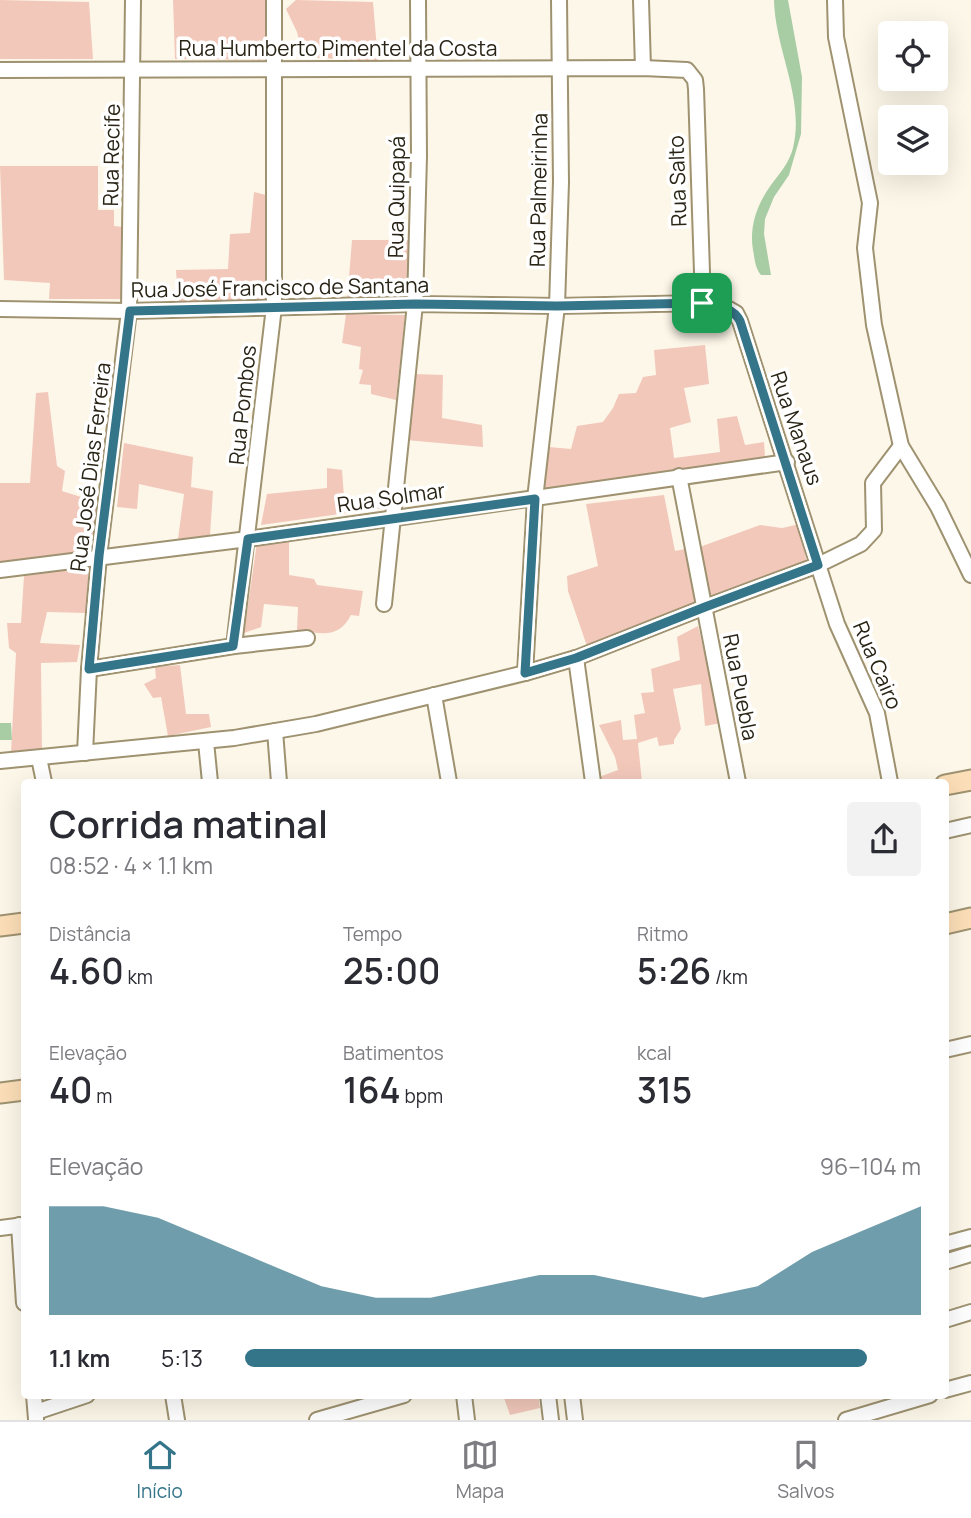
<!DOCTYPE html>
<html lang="pt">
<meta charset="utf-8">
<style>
:root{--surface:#fff;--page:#f2f2f3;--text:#2b2b33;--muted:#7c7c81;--line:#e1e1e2;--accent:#357589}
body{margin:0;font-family:Manrope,sans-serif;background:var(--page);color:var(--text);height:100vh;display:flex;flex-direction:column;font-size:26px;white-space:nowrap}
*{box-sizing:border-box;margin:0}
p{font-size:23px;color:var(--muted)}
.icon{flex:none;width:38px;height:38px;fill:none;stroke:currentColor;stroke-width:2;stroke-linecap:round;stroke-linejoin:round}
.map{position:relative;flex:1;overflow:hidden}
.drawer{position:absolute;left:21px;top:779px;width:928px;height:620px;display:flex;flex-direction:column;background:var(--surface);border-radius:7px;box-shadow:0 7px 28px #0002}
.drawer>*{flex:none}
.fabs{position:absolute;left:878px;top:21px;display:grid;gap:14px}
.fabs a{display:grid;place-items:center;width:70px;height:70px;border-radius:7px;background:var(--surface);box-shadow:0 7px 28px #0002;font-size:35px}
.pin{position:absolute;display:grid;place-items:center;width:60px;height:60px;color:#fff;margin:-30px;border-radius:14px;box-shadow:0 4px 10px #0006}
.round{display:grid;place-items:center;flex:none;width:74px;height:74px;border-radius:7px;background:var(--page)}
.headline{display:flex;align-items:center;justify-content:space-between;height:119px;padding:0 28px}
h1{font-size:38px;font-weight:600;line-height:52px}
.figures{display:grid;grid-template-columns:repeat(3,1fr);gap:10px;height:119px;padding:7px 28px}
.figures div{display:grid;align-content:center}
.figures b{font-size:35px;font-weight:600}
.figures small{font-size:19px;font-weight:400}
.figures p{font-size:19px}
.chart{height:196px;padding:14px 28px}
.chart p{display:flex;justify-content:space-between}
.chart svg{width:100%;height:126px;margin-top:7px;fill:var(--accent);opacity:.7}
ul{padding:0 28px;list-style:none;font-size:23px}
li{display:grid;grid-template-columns:112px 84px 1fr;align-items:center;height:52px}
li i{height:18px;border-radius:9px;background:var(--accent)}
.tabs{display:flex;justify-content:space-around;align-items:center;height:98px;border-top:2px solid var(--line);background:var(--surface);font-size:19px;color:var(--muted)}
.tabs a{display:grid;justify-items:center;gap:4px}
.tabs .selected{color:var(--accent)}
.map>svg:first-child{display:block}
</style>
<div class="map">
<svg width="971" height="1420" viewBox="0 0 971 1420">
<rect width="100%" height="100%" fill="#fdf7e9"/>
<g fill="#f2c8bb">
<polygon points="0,0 89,2 93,59 0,59"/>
<polygon points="173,0 268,0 269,60 175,59"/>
<polygon points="296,0 373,2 378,61 303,57 297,32 286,9"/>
<polygon points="0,166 98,166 98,210 114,210 114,226 124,227 125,231 122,299 49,299 50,283 4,280"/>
<polygon points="254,192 266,195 268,299 178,302 176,270 228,269 230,234 250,233"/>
<polygon points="352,240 409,240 410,297 347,301"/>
<polygon points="346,314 405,315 396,400 371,394 371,385 359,384 363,370 359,369 361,347 342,343"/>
<polygon points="705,345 709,384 684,388 691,422 670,428 674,458 720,452 717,419 737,416 745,445 764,442 765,458 544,491 549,447 571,449 577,426 603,422 613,408 619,394 636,393 643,377 656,375 654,350"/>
<polygon points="415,374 443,375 442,418 482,425 483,447 406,440"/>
<polygon points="48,392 57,466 65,471 62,491 100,503 93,551 0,563 0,483 30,483 36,393"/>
<polygon points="124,443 193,457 191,487 213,491 210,535 178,539 184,494 139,484 137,509 117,507"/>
<polygon points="327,468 342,470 344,497 377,501 379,490 386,489 383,508 261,525 267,494 327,488"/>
<polygon points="664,495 675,551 690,548 699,604 588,649 568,591 567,576 598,566 586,504"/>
<polygon points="800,524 807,564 708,600 697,548 760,525 782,528"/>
<path d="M 289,539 L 289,575 L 314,579 L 317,585 L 363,591 L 359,616 L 351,615 C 338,640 320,633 297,630 L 298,607 L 264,604 L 261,627 L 244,633 L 257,542 Z"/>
<polygon points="89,565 86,613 47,612 40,643 80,645 77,662 41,663 42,751 11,753 16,653 9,648 7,623 21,623 24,576"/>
<polygon points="698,626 721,723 705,726 701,684 673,689 681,729 674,740 674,744 659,746 657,737 638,743 642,782 600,782 599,777 618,770 615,757 599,725 621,720 623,740 637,739 634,715 645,713 641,693 654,692 651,669 680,660 677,637"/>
<polygon points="180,665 186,714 209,714 211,727 168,736 161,697 153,698 144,684 156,678 155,667"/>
<polygon points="503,1395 538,1395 540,1408 510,1415"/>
</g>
<g fill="#a8cda4">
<path d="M 774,0 L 788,0 L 802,77 L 801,134 L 789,175 L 774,197 L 765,219 L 764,234 L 771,275 L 761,275 C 755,268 755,260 753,250 C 749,227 757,204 771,185 C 780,173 789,163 793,148 C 805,98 775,50 774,0 Z"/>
<polygon points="0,723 11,723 12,740 0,740"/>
</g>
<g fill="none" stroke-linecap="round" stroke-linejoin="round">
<g stroke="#9e9270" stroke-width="18">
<g id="minor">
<polyline points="641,0 643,68"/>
<polyline points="835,0 836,37 870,203 865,248 874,325 901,446 938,507 971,575"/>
<polyline points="0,70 643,68 687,70 695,80 696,89 703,303"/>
<polyline points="0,309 129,311 415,304 557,306 703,303 729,309 736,313 740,321 837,624 877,713 890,782"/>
<polyline points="679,476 738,782"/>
<polyline points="0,570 248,539 787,462"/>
<polyline points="384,604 415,304 419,156 418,0"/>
<polyline points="234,646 274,307 274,0"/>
<polyline points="576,658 593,782"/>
<polyline points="89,669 234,646 307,638"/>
<polyline points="525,673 535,499 557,306 561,182 559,0"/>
<polyline points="434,695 449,782"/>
<polyline points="275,731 279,782"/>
<polyline points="206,742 210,782"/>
<polyline points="85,753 89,669 99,556 129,311 133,0"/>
<polyline points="39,758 44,782"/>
<polyline points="0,761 234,738 316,724 525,673 576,658 705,607 818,565 861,544 874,530 873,483 901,446"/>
<polyline points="945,831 971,825"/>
<polyline points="945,1050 971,1044"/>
<polyline points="19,1225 24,1303"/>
<polyline points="0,1228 24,1225"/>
<polyline points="945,1244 971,1237"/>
<polyline points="945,1262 971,1254"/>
<polyline points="945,1320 971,1312"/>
<polyline points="945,1390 971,1383"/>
<polyline points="34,1395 36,1419"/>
<polyline points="173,1395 177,1420"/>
<polyline points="464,1395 467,1420"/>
<polyline points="548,1395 551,1420"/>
<polyline points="572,1395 575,1420"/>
<polyline points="36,1412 87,1395"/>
<polyline points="317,1420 404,1395"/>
<polyline points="846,1420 930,1395"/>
</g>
</g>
<g stroke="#9e9270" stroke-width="23">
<g id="secondary">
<polyline points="945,785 971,780"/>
<polyline points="945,924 971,918"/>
<polyline points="0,926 24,923"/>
<polyline points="0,1093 24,1090"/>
</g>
</g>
<use href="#minor" stroke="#fff" stroke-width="14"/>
<use href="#secondary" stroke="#fcdfb8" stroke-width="19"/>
</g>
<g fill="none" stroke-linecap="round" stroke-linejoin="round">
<g stroke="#fff" stroke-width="14">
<path id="route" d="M 702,303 C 717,306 733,307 740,321 L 818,565 L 705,607 L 576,658 L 525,673 L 535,499 L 248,539 L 233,646 L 89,669 L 99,556 L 130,311 L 415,304 L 557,306 Z"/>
</g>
<use href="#route" stroke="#357589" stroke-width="9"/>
</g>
<g text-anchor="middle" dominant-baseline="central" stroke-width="7" stroke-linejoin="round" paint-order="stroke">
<g font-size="21" fill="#292416" stroke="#fff">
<text x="338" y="48">Rua Humberto Pimentel da Costa</text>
<text transform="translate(111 155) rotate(-89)">Rua Recife</text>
<text transform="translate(677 181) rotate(-92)">Rua Salto</text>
<text transform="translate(538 190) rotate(-89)">Rua Palmeirinha</text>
<text transform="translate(396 197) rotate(-89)">Rua Quipapá</text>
<text transform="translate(280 287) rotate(-1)">Rua José Francisco de Santana</text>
<text transform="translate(242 405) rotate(-84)">Rua Pombos</text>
<text transform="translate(797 428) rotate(71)">Rua Manaus</text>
<text transform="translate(90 467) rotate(-83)">Rua José Dias Ferreira</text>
<text transform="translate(391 497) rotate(-8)">Rua Solmar</text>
<text transform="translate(878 665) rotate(67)">Rua Cairo</text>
<text transform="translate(741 687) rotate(79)">Rua Puebla</text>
</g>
</g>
</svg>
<div class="fabs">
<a><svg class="icon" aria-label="locate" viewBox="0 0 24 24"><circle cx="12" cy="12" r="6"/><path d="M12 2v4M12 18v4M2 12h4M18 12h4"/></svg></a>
<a><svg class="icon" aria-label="layers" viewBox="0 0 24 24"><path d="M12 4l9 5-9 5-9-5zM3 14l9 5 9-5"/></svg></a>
</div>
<div class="pin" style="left:702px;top:303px;background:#1e9e55"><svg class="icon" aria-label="arrive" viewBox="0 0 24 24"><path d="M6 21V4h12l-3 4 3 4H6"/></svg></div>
<section class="drawer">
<div class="headline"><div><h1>Corrida matinal</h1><p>08:52 · 4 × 1.1 km</p></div><a class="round"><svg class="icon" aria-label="share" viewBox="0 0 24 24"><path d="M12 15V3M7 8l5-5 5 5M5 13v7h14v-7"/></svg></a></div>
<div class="figures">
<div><p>Distância</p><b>4.60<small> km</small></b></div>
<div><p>Tempo</p><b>25:00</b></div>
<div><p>Ritmo</p><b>5:26<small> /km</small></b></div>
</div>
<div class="figures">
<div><p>Elevação</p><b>40<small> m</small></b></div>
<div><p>Batimentos</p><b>164<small> bpm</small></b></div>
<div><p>kcal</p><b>315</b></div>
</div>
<div class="chart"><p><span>Elevação</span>96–104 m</p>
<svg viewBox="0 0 160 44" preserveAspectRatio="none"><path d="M0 44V6L10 6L20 10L30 18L40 26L50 34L60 38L70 38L80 34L90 30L100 30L110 34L120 38L130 34L140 22L150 14L160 6V44z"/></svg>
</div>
<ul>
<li><b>1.1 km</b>5:13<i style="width:92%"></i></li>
</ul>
</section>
</div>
<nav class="tabs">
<a class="selected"><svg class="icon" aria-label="home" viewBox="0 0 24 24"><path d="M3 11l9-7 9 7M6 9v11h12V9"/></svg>Início</a>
<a><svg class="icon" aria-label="map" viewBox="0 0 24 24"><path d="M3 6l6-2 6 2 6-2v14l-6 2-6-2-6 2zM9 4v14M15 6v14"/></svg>Mapa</a>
<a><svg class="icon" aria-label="saved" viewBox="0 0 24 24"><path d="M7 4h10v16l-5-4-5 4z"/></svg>Salvos</a>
</nav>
